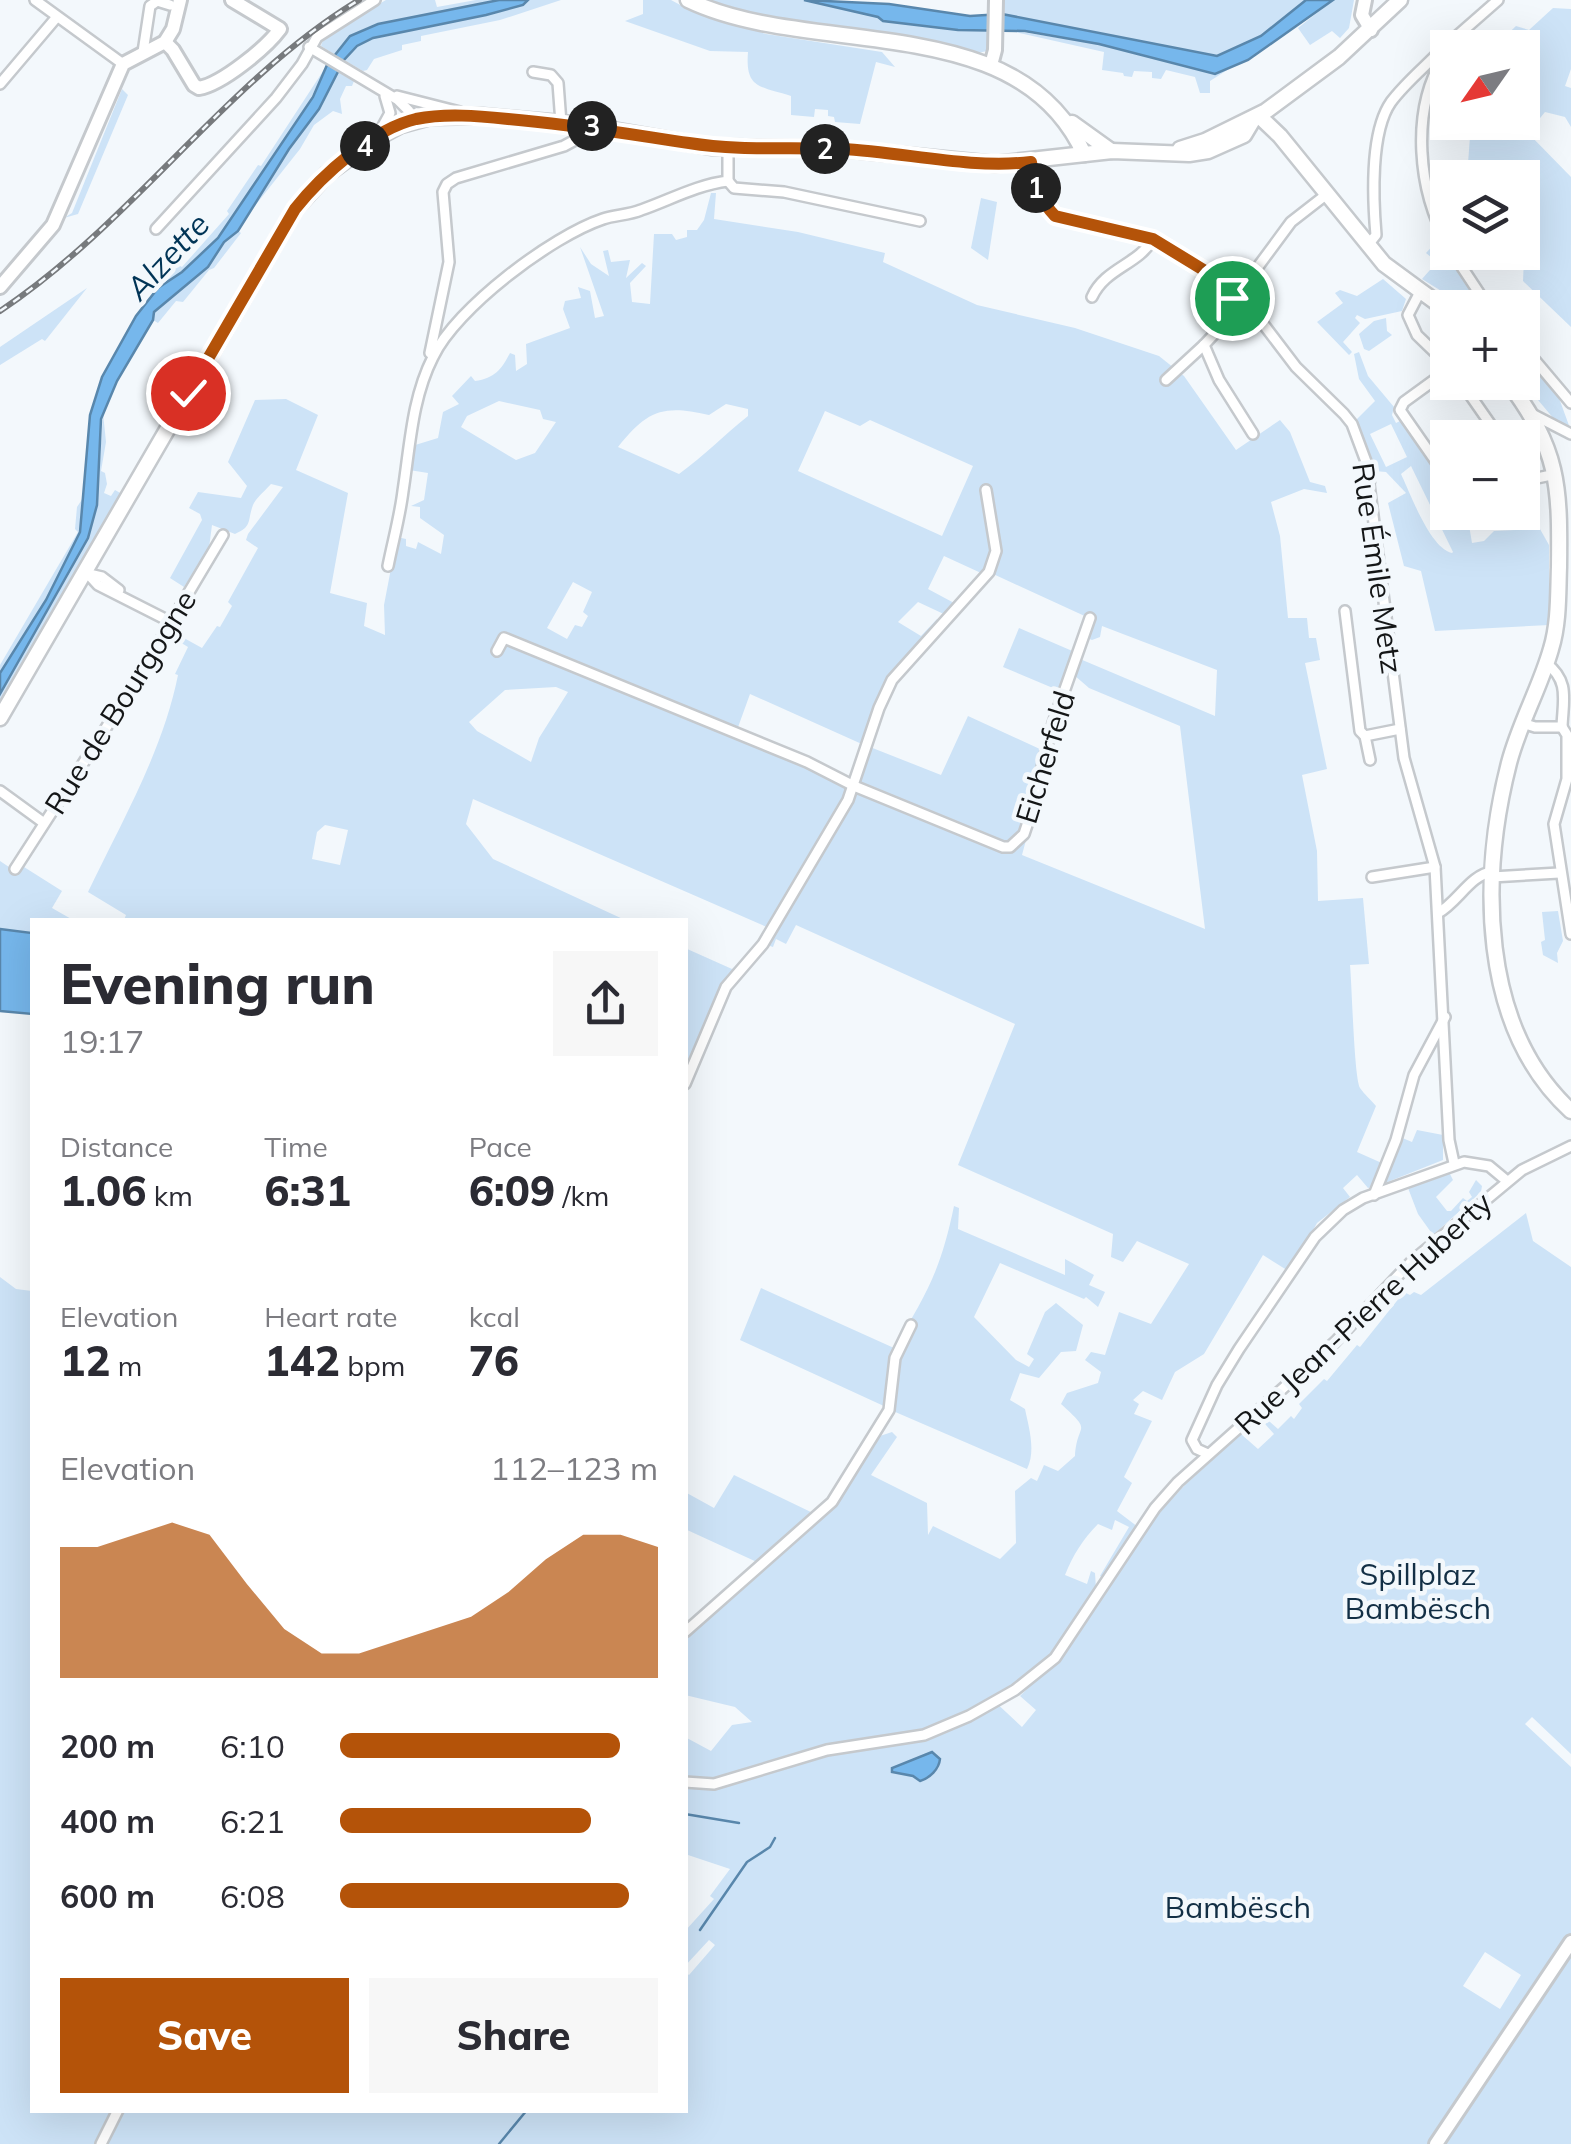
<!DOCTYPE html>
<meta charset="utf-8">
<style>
:root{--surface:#fff;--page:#f7f7f7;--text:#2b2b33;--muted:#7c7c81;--accent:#b45309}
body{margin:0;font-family:Mulish,sans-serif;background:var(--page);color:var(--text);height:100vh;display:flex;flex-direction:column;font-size:38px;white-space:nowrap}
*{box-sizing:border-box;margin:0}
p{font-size:32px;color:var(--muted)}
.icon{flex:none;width:55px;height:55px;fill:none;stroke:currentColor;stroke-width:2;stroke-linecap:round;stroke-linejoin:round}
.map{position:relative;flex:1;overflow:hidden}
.sheet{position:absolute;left:30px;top:918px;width:658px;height:1195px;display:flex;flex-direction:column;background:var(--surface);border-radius:0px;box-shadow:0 10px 40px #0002}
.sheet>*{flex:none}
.needle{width:65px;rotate:236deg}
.buttons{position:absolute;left:1430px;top:30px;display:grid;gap:20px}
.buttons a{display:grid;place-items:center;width:110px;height:110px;border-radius:0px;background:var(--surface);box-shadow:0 10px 40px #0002;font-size:50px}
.pin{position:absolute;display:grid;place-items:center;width:85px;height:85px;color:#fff;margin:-42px;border:5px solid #fff;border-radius:50%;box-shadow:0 2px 10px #0007}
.km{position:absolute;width:50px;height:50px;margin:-25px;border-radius:50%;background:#222;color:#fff;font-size:28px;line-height:50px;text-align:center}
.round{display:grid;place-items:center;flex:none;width:105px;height:105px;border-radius:0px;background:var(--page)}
.head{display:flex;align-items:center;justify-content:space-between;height:170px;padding:0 30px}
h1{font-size:55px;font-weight:800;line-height:75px}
.metrics{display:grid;grid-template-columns:repeat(3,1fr);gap:15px;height:170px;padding:10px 30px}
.metrics div{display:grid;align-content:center}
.metrics b{font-size:42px;font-weight:800}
.metrics small{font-size:28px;font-weight:400}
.metrics p{font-size:28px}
.chart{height:280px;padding:20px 30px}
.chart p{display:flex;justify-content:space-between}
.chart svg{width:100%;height:180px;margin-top:10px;fill:var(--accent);opacity:.7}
.button{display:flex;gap:20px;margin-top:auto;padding:20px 30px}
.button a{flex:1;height:115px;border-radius:0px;background:var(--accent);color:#fff;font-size:40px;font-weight:800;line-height:115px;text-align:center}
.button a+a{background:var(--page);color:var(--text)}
ul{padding:0 30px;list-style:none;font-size:32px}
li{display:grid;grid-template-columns:160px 120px 1fr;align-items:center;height:75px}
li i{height:25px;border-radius:12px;background:var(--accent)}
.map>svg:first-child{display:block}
</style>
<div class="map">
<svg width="1571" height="2144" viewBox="0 0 1571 2144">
<rect width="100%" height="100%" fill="#f3f8fc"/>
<g fill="#cde3f7" fill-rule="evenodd">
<polygon points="386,0 435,0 437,7 476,0 499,0 368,27 350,36 334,54 321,46 324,36"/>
<polygon points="528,0 561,0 500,20 421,36 421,41 402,45 402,50 374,59 367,70 363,71 344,60 357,46 373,38 486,15 523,5"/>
<path d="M 643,0 L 671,0 L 684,7 L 766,34 L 882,52 L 895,67 L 876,62 L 860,124 L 835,122 L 834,117 L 828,116 L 828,110 L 815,109 L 814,117 L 791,115 L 791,96 C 760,86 745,89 748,52 L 710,51 L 625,21 L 643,14 Z"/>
<polygon points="708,0 804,0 878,17 884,21 958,30 991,29 987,51 978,53 952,45 774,19"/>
<polygon points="1002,0 1306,0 1261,36 1218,56 1020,19 1002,14"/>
<polygon points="1333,0 1354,0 1349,28 1340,38 1332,31 1310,45 1298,28"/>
<polygon points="1553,8 1571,9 1571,69 1565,86 1571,88 1571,127 1565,117 1545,112 1528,133 1571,177 1571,327 1523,281 1524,259 1520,253 1522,252 1522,178 1467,177 1471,123 1522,122 1522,48 1494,47 1516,26 1529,30"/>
<polygon points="1002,29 1099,44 1215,74 1232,67 1210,81 1210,93 1200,93 1195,77 1166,70 1161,79 1152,78 1152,72 1134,71 1132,77 1124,76 1123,73 1102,70 1104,52"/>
<path d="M 327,65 C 305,117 209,274 156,286 L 178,265 L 182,267 L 229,214 L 227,211 L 258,165 L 261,166 Z"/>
<polygon points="338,72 354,81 352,86 346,86 340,99 342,114 333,111 314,125 300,149 246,217"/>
<polygon points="122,89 128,95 78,214 64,218 72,213"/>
<path d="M 711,193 L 716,193 L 714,219 L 798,232 L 885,253 L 883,262 L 977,305 L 1075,328 L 1159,356 L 1184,376 L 1236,450 L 1280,420 L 1290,432 L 1310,482 L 1325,486 L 1327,493 L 1304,489 L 1271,502 L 1280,536 L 1288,618 L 1307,618 L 1309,638 L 1316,638 L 1320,660 L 1305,663 L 1327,769 L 1302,775 L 1317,851 L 1318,901 L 1363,898 L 1369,964 L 1350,965 C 1352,986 1354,1077 1360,1088 C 1364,1094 1371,1100 1376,1106 L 1357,1152 L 1384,1164 L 1372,1187 L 1368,1188 L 1357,1175 L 1343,1188 L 1350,1197 L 1317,1223 L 1290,1272 L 1263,1255 L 1204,1354 L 1175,1372 L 1162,1400 L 1143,1391 L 1133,1400 L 1139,1404 L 1134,1414 L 1152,1421 L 1124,1477 L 1132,1483 L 1117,1511 L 1138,1527 L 1104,1579 L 1100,1576 L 1129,1527 L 1115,1520 L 1112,1530 L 1098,1524 C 1083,1539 1073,1555 1065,1575 L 1087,1584 L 1091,1571 L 1095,1573 L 1096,1589 L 1064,1635 L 1066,1638 L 1040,1666 L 992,1699 L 1022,1727 L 1036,1710 L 1020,1696 L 1069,1647 L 1156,1516 L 1185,1485 L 1241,1434 L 1258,1449 L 1274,1434 L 1265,1424 L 1269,1421 L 1278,1429 L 1291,1416 L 1294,1419 L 1302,1408 L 1299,1404 L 1324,1379 L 1327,1381 L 1357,1345 L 1360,1347 L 1404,1292 L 1410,1295 L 1414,1292 L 1421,1295 L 1526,1213 L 1533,1241 L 1571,1267 L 1571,1754 L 1532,1717 L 1525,1724 L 1571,1767 L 1571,2144 L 0,2144 L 0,1277 L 16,1289 L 32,1291 L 32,2110 L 685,2110 L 685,1972 L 689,1975 L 715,1945 L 709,1940 L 685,1966 L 685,1931 L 714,1899 L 710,1896 L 730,1869 L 685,1854 L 685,1737 L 711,1751 L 732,1725 L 752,1722 L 735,1707 L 685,1695 L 685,1628 L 759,1563 L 685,1529 L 685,1492 L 714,1508 L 734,1475 L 815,1514 L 829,1501 L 886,1407 L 740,1340 L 761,1288 L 894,1348 C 927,1294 941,1269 954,1206 L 959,1208 L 958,1229 L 1065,1275 L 1065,1259 L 1094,1275 L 1089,1285 L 1105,1292 L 1098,1307 L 1086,1297 L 1084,1299 L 1000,1263 L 974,1317 L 1016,1360 L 1029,1367 L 1034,1359 L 1027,1354 L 1045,1312 L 1056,1303 L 1083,1325 L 1076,1351 L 1061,1352 L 1039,1378 L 1020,1373 L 1010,1400 L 1025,1409 C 1029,1428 1036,1451 1027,1469 L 893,1411 L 877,1437 L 892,1432 L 897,1437 L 871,1475 L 927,1503 L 928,1535 L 933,1526 L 1000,1559 L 1016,1543 L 1015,1491 L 1031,1478 L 1037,1481 L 1044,1465 L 1058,1471 L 1075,1456 C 1077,1421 1094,1434 1061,1404 L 1067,1393 L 1098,1383 L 1101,1372 L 1085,1360 L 1091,1352 L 1105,1355 L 1119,1312 L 1151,1324 L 1189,1264 L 1137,1241 L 1123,1262 L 1111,1257 L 1113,1234 L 958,1165 L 1015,1024 L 796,925 L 786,944 L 776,939 L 773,947 L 767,945 L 729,989 L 685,1093 L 685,948 L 732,969 L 753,950 L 769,928 L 473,799 L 466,824 L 493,859 L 625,920 L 124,920 L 126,915 L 88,892 C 121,823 163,751 178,675 L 175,674 L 188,647 L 170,636 L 173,632 L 202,648 L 217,626 L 220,627 L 232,606 L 228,602 L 258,548 L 246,540 L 248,534 L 283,487 L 271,484 C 266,490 256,498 253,505 C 247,521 253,526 235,534 L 212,525 L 209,548 L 184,587 L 170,578 L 202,520 L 200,514 L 189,508 L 198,492 L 241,498 L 247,486 L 228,462 L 255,400 L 286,399 L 318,415 L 296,470 L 348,493 L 330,593 L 367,603 L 364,626 L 385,635 L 384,605 L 397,537 L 406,539 L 406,546 L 416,549 L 418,542 L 441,554 L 444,535 L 420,518 L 420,507 L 411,506 L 424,500 L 428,473 L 409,470 L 412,446 L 438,438 L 443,412 L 459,404 L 452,396 L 471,376 L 475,381 C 495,378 501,370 510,353 L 515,355 L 516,371 L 527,364 L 526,344 L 570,328 L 563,309 L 565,301 L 581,298 L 578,287 L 590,291 L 595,318 L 604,316 L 580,247 L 591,264 L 609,276 L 603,251 L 608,250 L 611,262 L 630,260 L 626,278 L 642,263 L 646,266 L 630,283 L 632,302 L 650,304 L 654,234 L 672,234 L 676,240 L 687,237 L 687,230 L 697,230 L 704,220 ZM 499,401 L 540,410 L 543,419 L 556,422 L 535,453 L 516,460 L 461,427 L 467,416 ZM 726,404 L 748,409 L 748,416 C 724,435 704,456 679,474 L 618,447 C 647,411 662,404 709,415 ZM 825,411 L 860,426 L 870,420 L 973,466 L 942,536 L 798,471 ZM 944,556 L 981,573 L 956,604 L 928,589 ZM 991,573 L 1089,618 L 1077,653 L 1019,628 L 1003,667 L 1060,691 L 1042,750 L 968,716 L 941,775 L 870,747 L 882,706 L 894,682 ZM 573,582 L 592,592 L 583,612 L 588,616 L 582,627 L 575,625 L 567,639 L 547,628 ZM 918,602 L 948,616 L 942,622 L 937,619 L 921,636 L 898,622 ZM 1102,626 L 1217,670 L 1215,716 L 1080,659 L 1087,638 L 1092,640 L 1100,637 ZM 1074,675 L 1089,688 L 1180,726 L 1205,929 L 1022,855 L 1057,725 ZM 556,687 L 568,692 L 539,738 L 531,762 L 477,731 L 469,722 L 505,690 ZM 750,694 L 864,745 L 852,779 L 737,730 ZM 325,825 L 348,830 L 340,865 L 312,859 L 317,832 ZM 1485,1952 L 1521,1975 L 1500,2009 L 1463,1986 Z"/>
<polygon points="981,198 997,202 988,260 971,248"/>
<polygon points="238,231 241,233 214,268 209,270 183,302 176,301 158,323 153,320 154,312 208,267 224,242"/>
<polygon points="1440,238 1486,307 1467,307 1422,279 1437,262 1426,253"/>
<polygon points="1383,279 1406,299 1402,311 1365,319 1357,315 1355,318 1360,323 1343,342 1352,352 1349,355 1317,322 1343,303 1335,293 1340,290 1357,296"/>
<polygon points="87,288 45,341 42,339 0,365 0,347"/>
<polygon points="1386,318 1387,331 1392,335 1369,351 1364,349 1359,334 1374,321"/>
<polygon points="1522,350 1563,395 1559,398 1571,431 1559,425 1523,382"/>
<path d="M 1359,352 L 1368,376 L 1394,407 L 1392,415 L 1396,423 L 1400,421 L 1447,484 L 1448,512 L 1467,513 L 1472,543 L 1484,541 L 1494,531 L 1540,529 L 1549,545 L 1549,625 L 1435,631 L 1421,571 L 1404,566 L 1388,503 L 1406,493 L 1386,472 L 1374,471 L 1354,422 L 1375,401 L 1359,379 L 1354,354 ZM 1391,424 L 1407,457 L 1386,467 L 1370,434 ZM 1411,466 L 1453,552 L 1452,553 C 1430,548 1411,495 1401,474 Z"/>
<polygon points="103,413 106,442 101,471 105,473 107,484 104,493 111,496 115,490 122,494 0,706 0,694 72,569 97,505"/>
<polygon points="83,498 81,532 46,600 0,673 0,665 78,532 75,529 77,507"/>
<polygon points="0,861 18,873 24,867 62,891 52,908 73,920 32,920 32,933 0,929"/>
<polygon points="1558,911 1563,941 1557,953 1558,963 1543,955 1541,942 1545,940 1542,912"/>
<polygon points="1417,1130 1443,1135 1443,1160 1385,1183 1382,1179 1394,1158 1400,1137 1412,1142"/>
<polygon points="1449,1172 1453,1180 1436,1197 1447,1211 1451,1211 1463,1198 1467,1201 1472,1197 1469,1192 1476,1180 1482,1186 1481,1192 1433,1235 1418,1214 1408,1188"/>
</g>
<g fill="#76b7ec" stroke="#5987ac" stroke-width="2.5">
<polygon points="499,0 528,0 523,5 486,15 373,38 357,46 344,60 319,109 289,149 238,231 224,242 208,267 154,312 153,320 117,381 101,419 97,505 88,538 0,694 0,673 46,600 80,532 90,415 102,377 136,316 158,288 182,272 218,238 313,97 327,65 350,36 378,24"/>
<polygon points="804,0 889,4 970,16 1002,14 1217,56 1261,36 1306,0 1333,0 1248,60 1215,74 1099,44 1025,31 958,30 883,21 878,17"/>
<polygon points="0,929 32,933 32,1014 0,1011"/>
<path d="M 932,1752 L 940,1759 C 939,1769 930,1778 920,1781 L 913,1776 L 892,1772 L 892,1768 Z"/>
</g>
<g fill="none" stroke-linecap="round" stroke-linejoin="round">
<g stroke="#5987ac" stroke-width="2.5">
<polyline points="685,1814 739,1823"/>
<polyline points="700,1930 747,1862 770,1847 775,1838"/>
<polyline points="499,2144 527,2110"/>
</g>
<g stroke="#c5c9cd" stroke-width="14">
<g id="street">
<polyline points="35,0 123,64"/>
<polyline points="309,47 398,100 409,111 413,120"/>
<polyline points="143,52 150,6 157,1 170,5"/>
<polyline points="533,72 551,75 558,83 561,123"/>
<polyline points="0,84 56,18"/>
<polyline points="397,96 460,112"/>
<polyline points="378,135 390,113 385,96"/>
<path d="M 1031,162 C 1035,184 1039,200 1055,216 L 1153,239 L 1215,277 L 1232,298 L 1264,325 L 1296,367 L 1344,414 L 1352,424 L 1371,475 L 1369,484 L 1404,758 L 1435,867 L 1449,1140 L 1454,1163"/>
<polyline points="728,181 734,188 784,192 920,221"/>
<polyline points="156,229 276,98 302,64 317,37 375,0"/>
<path d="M 1448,244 C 1418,191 1410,112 1443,58 L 1441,50 L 1498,0"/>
<path d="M 1368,245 L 1376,235 C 1373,200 1370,132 1391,102 C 1405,83 1425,67 1441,50"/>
<polyline points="1452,252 1489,308"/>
<polyline points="1243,287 1291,222 1327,194"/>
<polyline points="1420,292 1408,315 1417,335 1448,365"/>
<path d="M 1092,297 C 1105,268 1138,265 1153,239"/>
<polyline points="1204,345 1219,380 1253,434"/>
<polyline points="1522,345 1571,403"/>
<polyline points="430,353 449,262 443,192 447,184 456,178 564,146 577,139 584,125"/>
<polyline points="1448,370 1404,402 1400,410 1448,479"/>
<polyline points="1166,380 1204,345 1241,305"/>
<polyline points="1461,382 1500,438"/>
<polyline points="1532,414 1571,434"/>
<polyline points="1522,475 1537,478 1556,474"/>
<path d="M 388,566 C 393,541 400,516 403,491 C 410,446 412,398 433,357 C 456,308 552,236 603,219 C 615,215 629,215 641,210 C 670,200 696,185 728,181 L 728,147"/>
<polyline points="87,573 98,585 171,622"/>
<polyline points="89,574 102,577 119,590"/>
<polyline points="1345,611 1360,731 1365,736 1400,729"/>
<polyline points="497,651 504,638 807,762 854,786 1003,847 1010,847 1024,834 1030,816 1053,723 1090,618"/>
<path d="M 1522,723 L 1535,727 L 1562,727 C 1563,700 1570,681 1546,663"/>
<polyline points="1562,727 1567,735 1567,779 1554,824 1571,934"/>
<polyline points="1365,736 1370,760"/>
<polyline points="0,791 44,823"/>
<polyline points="15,869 133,686 223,535"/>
<polyline points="1372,877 1435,867"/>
<polyline points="1492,877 1559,873"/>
<path d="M 1438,913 C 1457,903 1471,874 1492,872"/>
<polyline points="685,1084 726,987 763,944 848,800 879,708 892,680 989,572 996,551 986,490"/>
<polyline points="1374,1195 1396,1140 1414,1075 1445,1017"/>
<polyline points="1208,1454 1197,1449 1192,1440 1217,1385 1239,1349 1315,1237 1343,1210 1363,1198 1464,1162 1489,1166 1507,1181"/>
<polyline points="685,1632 832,1502 889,1410 895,1358 911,1325"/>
<polyline points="685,1782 714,1784 827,1750 924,1735 969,1716 1015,1690 1055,1658 1155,1508 1178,1482 1335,1342 1411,1262 1522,1170 1571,1146"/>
<polyline points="101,2144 118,2110"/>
</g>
</g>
<g stroke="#c5c9cd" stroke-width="18">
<g id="secondary">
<polyline points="1365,0 1362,15 1371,30"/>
<path d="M 165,42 L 173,50 L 194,85 L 199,88 C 222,84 266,48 280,29 L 232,0"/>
<polyline points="991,65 995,50 996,0"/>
<polyline points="0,287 53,225 123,64 165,42 173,29 180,0"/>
<polyline points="1436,2144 1571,1942"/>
</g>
</g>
<g stroke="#c5c9cd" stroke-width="19">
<g id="primary">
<path d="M 688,0 C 810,59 1018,7 1084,154"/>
<polyline points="1259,116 1280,136 1384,264 1448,311"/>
<polyline points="1072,123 1111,151"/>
<polyline points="1180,149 1205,141 1266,111 1339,57 1400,0"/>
<path d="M 1508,382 C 1559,450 1560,485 1559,567 C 1558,594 1559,623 1551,649 C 1540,688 1519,724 1509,763 C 1480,876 1479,1027 1571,1111"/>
<polyline points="0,718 295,209 327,174 375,139 401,125 430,117 482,116 584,125 711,147 843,149 995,164 1112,151 1189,154 1208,151 1244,135 1253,120"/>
</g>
</g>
<use href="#street" stroke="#fff" stroke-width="9"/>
<use href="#secondary" stroke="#fff" stroke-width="12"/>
<use href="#primary" stroke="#fff" stroke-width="14"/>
<g stroke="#777a7d" stroke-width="6">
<path id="rail" d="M 0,311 C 134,222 225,81 359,0"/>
</g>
<use href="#rail" stroke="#f3f8fc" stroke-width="2.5" stroke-dasharray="8" stroke-linecap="butt"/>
</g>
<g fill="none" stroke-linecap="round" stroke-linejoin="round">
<g stroke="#fff" stroke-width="20">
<path id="route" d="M 188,393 L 295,209 C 322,175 373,129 416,119 C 446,113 478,116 508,119 C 569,124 628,134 689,143 C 739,151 791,147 841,149 C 905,152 967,169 1031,162 C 1034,184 1040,200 1055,216 L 1153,239 L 1215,277 L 1232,298"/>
</g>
<use href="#route" stroke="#b45309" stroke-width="12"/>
</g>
<g text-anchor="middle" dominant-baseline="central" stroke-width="9" stroke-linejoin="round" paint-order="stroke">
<g font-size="30" fill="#141617" stroke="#f3f8fc">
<text transform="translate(1378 568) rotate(82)">Rue Émile Metz</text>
<text transform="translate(120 702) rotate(-58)">Rue de Bourgogne</text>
<text transform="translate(1045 757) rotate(-73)">Eicherfeld</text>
<text transform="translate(1363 1313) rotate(-43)">Rue Jean-Pierre Huberty</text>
</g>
<g font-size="30" fill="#132f45" stroke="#f3f8fc">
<text x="1418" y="1574">Spillplaz<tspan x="1418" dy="34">Bambësch</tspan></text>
<text x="1238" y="1907">Bambësch</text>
</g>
<g font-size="32" font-style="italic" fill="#003456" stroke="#f3f8fc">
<text transform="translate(167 256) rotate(-47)">Alzette</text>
</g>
</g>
</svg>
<div class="buttons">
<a><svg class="needle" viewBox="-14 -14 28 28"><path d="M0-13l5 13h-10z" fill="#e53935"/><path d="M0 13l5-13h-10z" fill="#7c7c81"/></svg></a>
<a><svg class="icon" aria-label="layers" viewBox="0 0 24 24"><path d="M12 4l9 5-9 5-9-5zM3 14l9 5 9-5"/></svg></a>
<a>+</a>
<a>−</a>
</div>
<div class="pin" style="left:1232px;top:298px;background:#1e9e55"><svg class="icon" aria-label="arrive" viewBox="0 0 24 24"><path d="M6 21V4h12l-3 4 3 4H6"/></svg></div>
<div class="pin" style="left:188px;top:393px;background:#d93025"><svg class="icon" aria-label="check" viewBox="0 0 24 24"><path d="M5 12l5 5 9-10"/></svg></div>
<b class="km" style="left:1036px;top:188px">1</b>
<b class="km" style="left:825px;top:149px">2</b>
<b class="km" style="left:592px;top:126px">3</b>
<b class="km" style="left:365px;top:146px">4</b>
<section class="sheet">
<div class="head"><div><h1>Evening run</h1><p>19:17</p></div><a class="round"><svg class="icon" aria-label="share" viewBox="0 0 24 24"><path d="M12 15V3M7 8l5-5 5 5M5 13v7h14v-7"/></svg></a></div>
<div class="metrics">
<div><p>Distance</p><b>1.06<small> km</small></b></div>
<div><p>Time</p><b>6:31</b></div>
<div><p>Pace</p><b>6:09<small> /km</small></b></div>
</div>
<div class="metrics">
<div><p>Elevation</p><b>12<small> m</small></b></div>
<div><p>Heart rate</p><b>142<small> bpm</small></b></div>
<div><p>kcal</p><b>76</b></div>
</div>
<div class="chart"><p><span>Elevation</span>112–123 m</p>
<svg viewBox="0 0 160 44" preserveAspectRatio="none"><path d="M0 44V12L10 12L20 9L30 6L40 9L50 21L60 32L70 38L80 38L90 35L100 32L110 29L120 23L130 15L140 9L150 9L160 12V44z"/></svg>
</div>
<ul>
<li><b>200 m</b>6:10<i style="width:88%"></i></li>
<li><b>400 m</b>6:21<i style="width:79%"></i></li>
<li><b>600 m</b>6:08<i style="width:91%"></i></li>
</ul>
<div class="button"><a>Save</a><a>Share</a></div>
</section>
</div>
